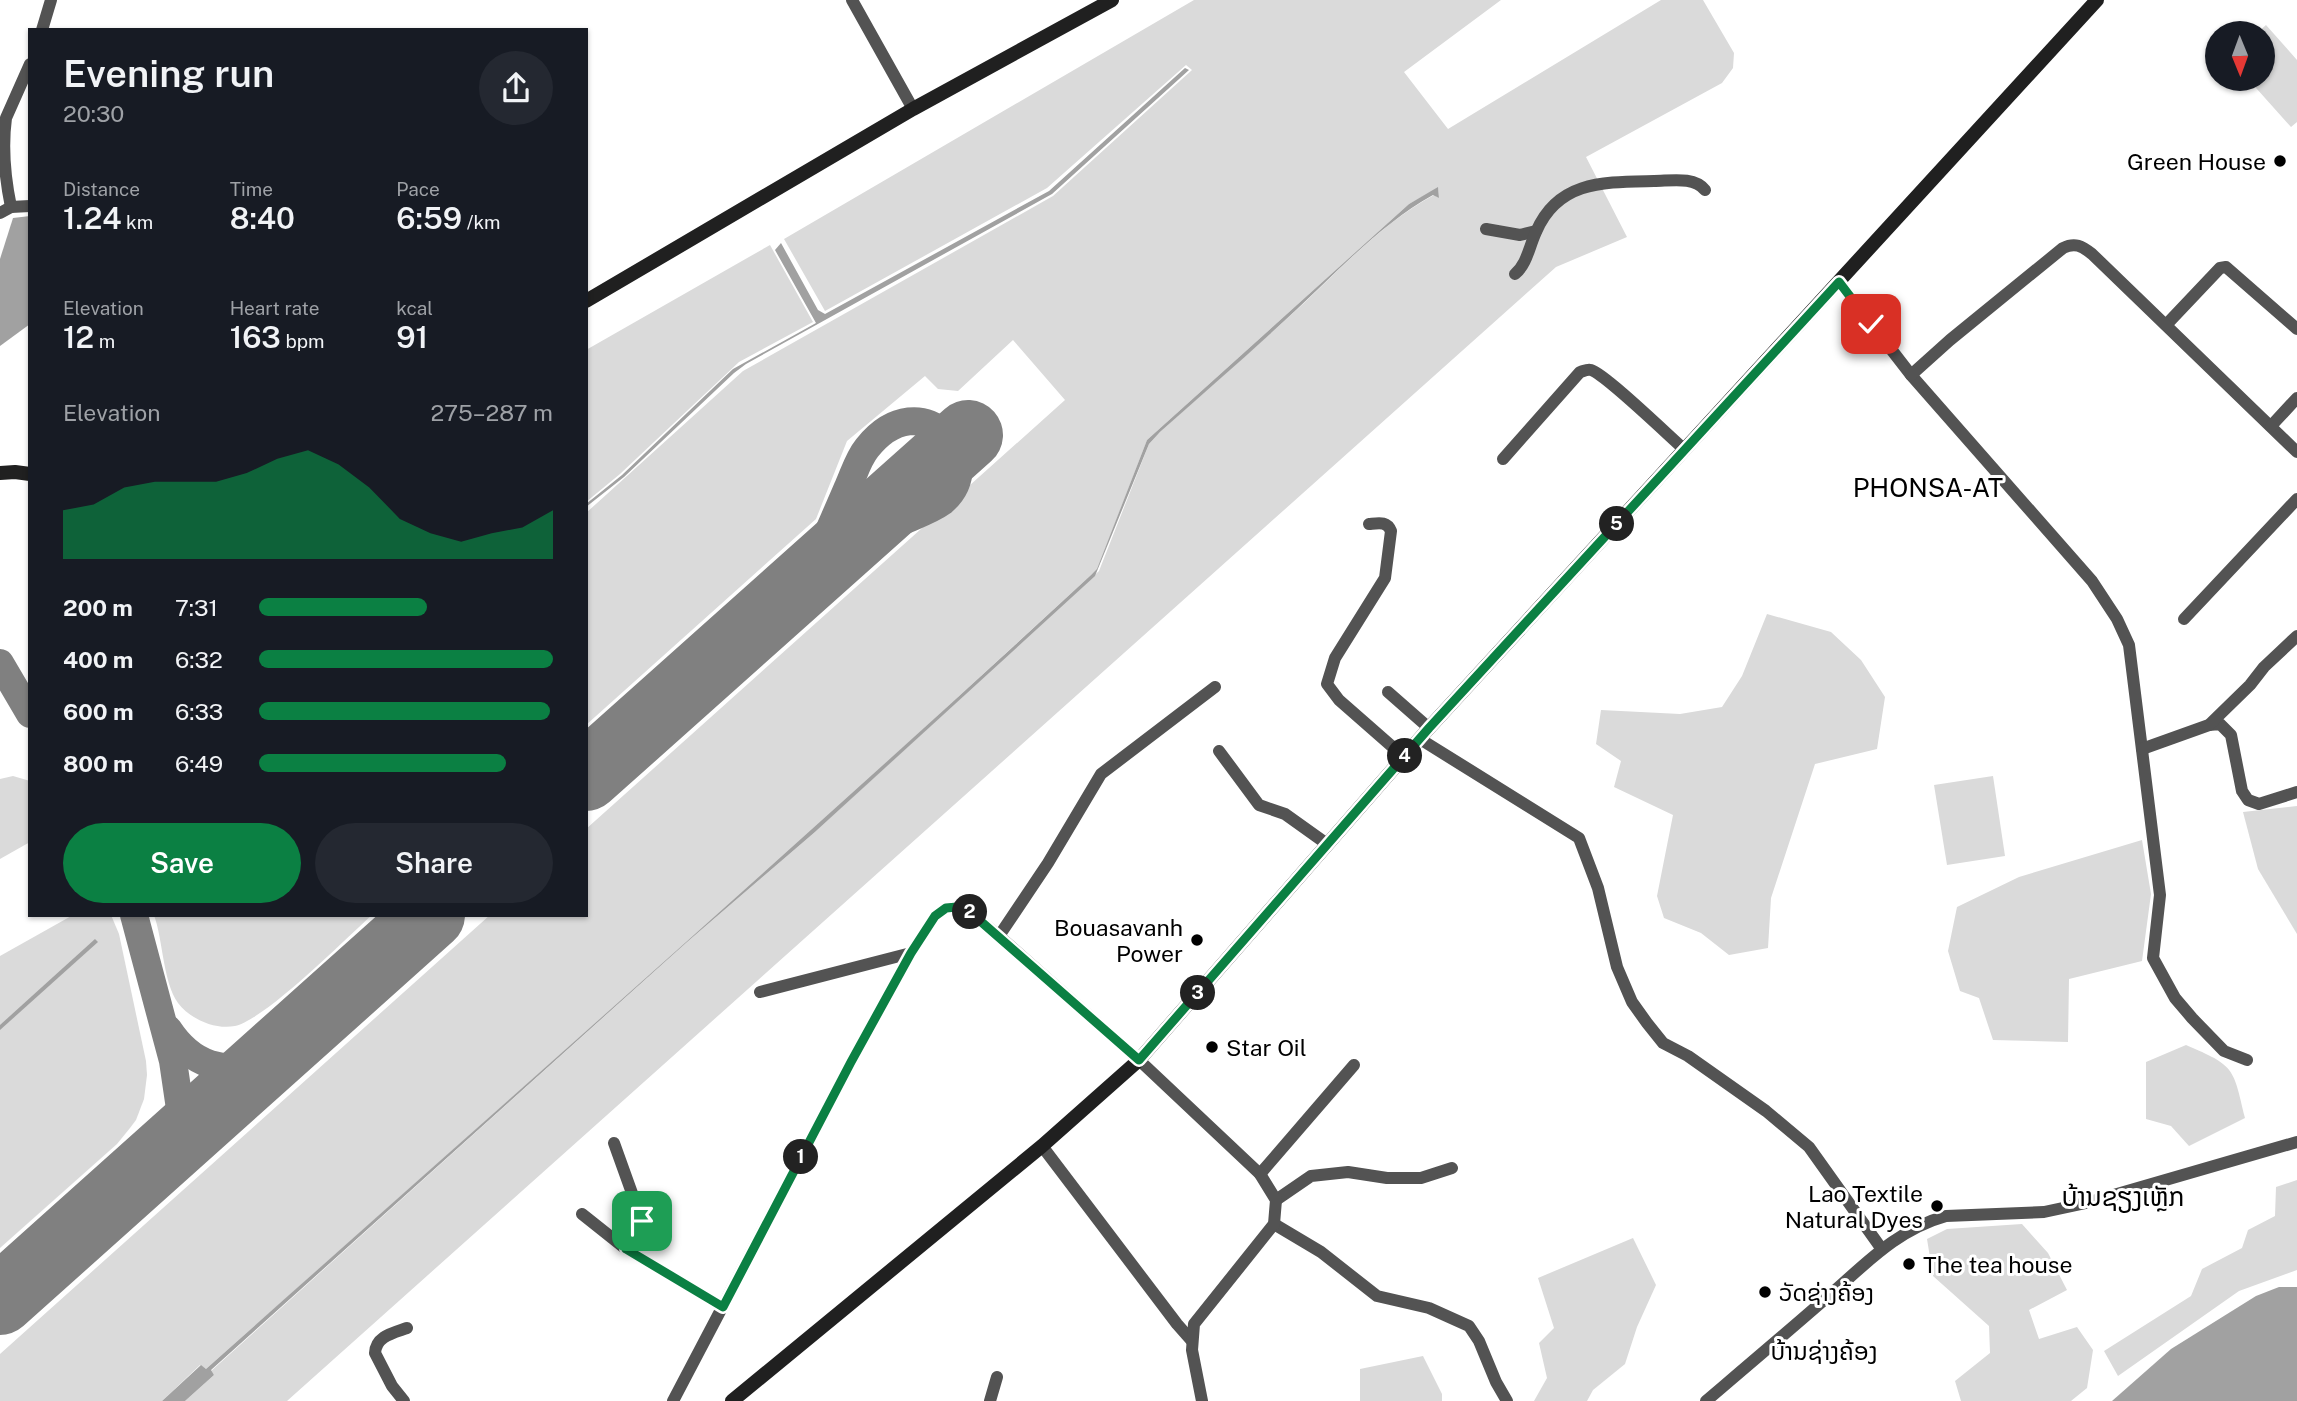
<!DOCTYPE html>
<meta charset="utf-8">
<style>
:root{--surface:#171b24;--page:#242831;--text:#f1f3f6;--muted:#9ea1a6;--accent:#0b8043}
body{margin:0;font-family:"Public Sans","Noto Sans Lao",sans-serif;background:var(--page);color:var(--text);height:100vh;display:flex;flex-direction:column;font-size:26px;white-space:nowrap}
*{box-sizing:border-box;margin:0}
p{font-size:23px;color:var(--muted)}
.icon{flex:none;width:38px;height:38px;fill:none;stroke:currentColor;stroke-width:2;stroke-linecap:round;stroke-linejoin:round}
.map{position:relative;flex:1;overflow:hidden}
.panel{position:absolute;left:28px;top:28px;width:560px;height:889px;display:flex;flex-direction:column;background:var(--surface);border-radius:0px;box-shadow:0 2px 5px #0004}
.panel>*{flex:none}
.needle{width:46px;rotate:179deg}
.fabs{position:absolute;left:2205px;top:21px;display:grid;gap:14px}
.fabs a{display:grid;place-items:center;width:70px;height:70px;border-radius:50%;background:var(--surface);box-shadow:0 2px 5px #0004;font-size:35px}
.pin{position:absolute;display:grid;place-items:center;width:60px;height:60px;color:#fff;margin:-30px;border-radius:14px;box-shadow:0 4px 10px #0006}
.km{position:absolute;width:35px;height:35px;margin:-18px;border-radius:50%;background:#222;color:#fff;font-size:19px;line-height:35px;text-align:center}
.round{display:grid;place-items:center;flex:none;width:74px;height:74px;border-radius:37px;background:var(--page)}
.summary{display:flex;align-items:center;justify-content:space-between;height:119px;padding:0 35px}
h1{font-size:38px;font-weight:600;line-height:52px}
.metrics{display:grid;grid-template-columns:repeat(3,1fr);gap:10px;height:119px;padding:7px 35px}
.metrics div{display:grid;align-content:center}
.metrics b{font-size:30px;font-weight:600}
.metrics small{font-size:19px;font-weight:400}
.metrics p{font-size:19px}
.chart{height:196px;padding:14px 35px}
.chart p{display:flex;justify-content:space-between}
.chart svg{width:100%;height:126px;margin-top:7px;fill:var(--accent);opacity:.7}
.button{display:flex;gap:14px;margin-top:auto;padding:14px 35px}
.button a{flex:1;height:80px;border-radius:42px;background:var(--accent);color:#fff;font-size:28px;font-weight:600;line-height:80px;text-align:center}
.button a+a{background:var(--page);color:var(--text)}
ul{padding:0 35px;list-style:none;font-size:23px}
li{display:grid;grid-template-columns:112px 84px 1fr;align-items:center;height:52px}
li i{height:18px;border-radius:9px;background:var(--accent)}
.map>svg:first-child{display:block}
</style>
<div class="map">
<svg width="2297" height="1401" viewBox="0 0 2297 1401">
<rect width="100%" height="100%" fill="#fff"/>
<g fill="#dadada">
<path d="M 1194,0 L 1501,0 L 1404,72 L 1448,129 L 1661,0 L 1703,0 L 1734,53 L 1733,68 L 1722,83 L 1586,157 L 1627,237 L 1556,267 L 287,1401 L 185,1401 L 214,1375 L 211,1371 L 687,942 L 815,832 L 1099,571 L 1149,444 L 1160,432 C 1208,389 1256,347 1303,304 C 1343,266 1384,222 1434,195 L 1439,198 L 1438,188 L 1409,204 L 1147,440 L 1097,570 L 1091,575 L 813,830 L 206,1369 L 200,1365 L 162,1401 L 0,1401 L 0,1354 L 490,915 L 586,915 L 586,829 L 1065,400 L 1013,340 L 958,391 L 938,389 L 925,376 L 847,441 L 816,519 L 586,725 L 586,513 L 743,371 L 1053,196 L 1192,70 L 1186,65 L 1047,188 L 825,311 L 784,239 Z"/>
<polygon points="2266,25 2297,60 2297,122 2291,127 2248,79 2263,79 2263,33 2257,33"/>
<polygon points="770,245 813,322 739,362 620,474 586,502 586,350"/>
<polygon points="1767,614 1831,632 1861,660 1885,697 1877,749 1815,764 1771,898 1768,948 1729,955 1701,933 1664,918 1657,896 1673,815 1614,787 1621,761 1596,744 1601,710 1680,714 1722,707 1742,676"/>
<polygon points="13,776 30,781 30,842 0,859 0,779"/>
<polygon points="1993,776 2005,856 1947,865 1934,785"/>
<polygon points="2297,806 2297,934 2258,869 2243,812"/>
<polygon points="2142,840 2151,894 2142,961 2069,979 2068,1042 1993,1040 1979,998 1960,991 1948,951 1957,907 2019,877"/>
<polygon points="73,915 111,915 119,934 146,1061 147,1075 144,1099 136,1120 130,1128 117,1144 0,1248 0,956"/>
<path d="M 154,915 L 372,915 C 344,940 266,1019 235,1026 C 215,1030 190,1019 178,1003 C 163,982 163,940 154,915 Z"/>
<path d="M 2186,1045 C 2235,1066 2233,1067 2245,1118 L 2189,1146 L 2171,1126 L 2146,1119 L 2146,1062 Z"/>
<polygon points="2297,1180 2297,1270 2239,1291 2118,1376 2104,1351 2191,1296 2202,1269 2242,1248 2248,1230 2275,1216 2276,1187"/>
<polygon points="2022,1224 2048,1253 2067,1290 2029,1310 2039,1339 2077,1327 2093,1350 2087,1388 2071,1401 1961,1401 1955,1381 1990,1353 1989,1326 1933,1276 1927,1239 1947,1229"/>
<polygon points="1633,1238 1656,1285 1637,1327 1625,1364 1593,1390 1587,1401 1534,1401 1547,1378 1539,1343 1554,1328 1538,1278"/>
<polygon points="1423,1356 1442,1394 1442,1401 1360,1401 1360,1369"/>
</g>
<g fill="#a1a1a1">
<polygon points="1185,68 1189,70 1052,194 746,364 734,373 624,477 586,507 586,504 622,475 733,369 816,323 775,250 781,243 818,310 825,314 1049,191"/>
<path d="M 1438,187 L 1439,198 L 1433,195 C 1381,224 1338,271 1295,311 C 1251,352 1205,392 1160,432 L 1149,444 L 1095,576 L 815,832 L 687,942 L 211,1370 L 214,1375 L 185,1401 L 162,1401 L 201,1365 L 206,1369 C 502,1105 800,844 1091,575 L 1097,569 L 1147,440 L 1409,204 Z"/>
<polygon points="30,216 30,324 0,346 0,259 13,218"/>
<polygon points="95,939 98,942 0,1030 0,1025"/>
<polygon points="2279,1287 2297,1287 2297,1401 2112,1401 2171,1349 2256,1296"/>
</g>
<g fill="none" stroke-linecap="round" stroke-linejoin="round">
<g stroke="#808080" stroke-width="28">
<path d="M 790,594 L 803,584 L 814,566 C 825,539 837,513 848,487 C 854,474 858,459 867,448 C 922,379 991,460 942,502 C 931,510 916,515 903,521 C 882,530 861,541 840,549"/>
<polyline points="0,663 30,714"/>
<polyline points="134,915 173,1061 184,1136"/>
<path d="M 168,1029 C 193,1067 223,1073 265,1063"/>
</g>
<g stroke="#808080" stroke-width="70">
<polyline points="586,776 968,435"/>
<polyline points="0,1300 430,915"/>
</g>
<g stroke="#535353" stroke-width="12">
<polyline points="852,0 913,109"/>
<polyline points="42,30 51,0"/>
<path d="M 11,207 C 5,178 2,148 6,118 L 30,64"/>
<polyline points="0,213 11,207 30,206"/>
<polyline points="1486,229 1520,235 1536,231"/>
<path d="M 1515,274 C 1527,264 1529,247 1536,232 C 1558,180 1605,182 1654,181 C 1670,181 1694,176 1705,190"/>
<polyline points="1839,282 1911,375 2092,581 2117,619 2129,645 2160,895 2153,958 2175,998 2192,1018 2224,1051 2247,1060"/>
<polyline points="2166,325 2220,268 2226,267 2297,329"/>
<path d="M 1911,375 L 1950,340 L 2063,248 C 2075,242 2082,246 2092,254 L 2297,452"/>
<polyline points="2271,426 2297,398"/>
<path d="M 1503,459 L 1580,372 C 1584,371 1587,369 1591,370 C 1605,374 1669,436 1685,450"/>
<path d="M 1369,524 C 1379,523 1387,521 1391,531 L 1385,578 L 1335,658 L 1327,684 L 1339,700 L 1404,757"/>
<polyline points="2184,619 2297,499"/>
<polyline points="1388,692 1429,728"/>
<polyline points="2209,725 2220,724 2231,735 2242,791 2248,800 2259,804 2297,792"/>
<polyline points="1420,739 1579,838 1598,888 1617,967 1632,1002 1647,1023 1663,1043 1688,1056 1766,1111 1809,1147 1881,1248"/>
<polyline points="2142,749 2209,725 2250,685 2264,667 2297,636"/>
<polyline points="1219,751 1259,805 1285,814 1327,844"/>
<polyline points="999,936 1048,863 1101,774 1215,687"/>
<polyline points="760,992 911,953"/>
<polyline points="614,1143 642,1221 642,1227 626,1249"/>
<polyline points="1042,1146 1177,1324 1192,1341"/>
<polyline points="1260,1174 1354,1065"/>
<polyline points="1276,1200 1311,1176 1348,1172 1387,1178 1421,1178 1452,1168"/>
<polyline points="582,1214 626,1249 723,1307"/>
<polyline points="1274,1224 1321,1252 1377,1296 1429,1308 1469,1326 1479,1341 1496,1382 1507,1401"/>
<path d="M 404,1401 L 392,1386 L 375,1353 C 376,1336 393,1333 407,1328"/>
<polyline points="673,1401 851,1062 911,953 935,916 946,908 957,907 970,912 999,936 1139,1060 1260,1174 1276,1200 1274,1224 1194,1324 1192,1350 1202,1401"/>
<polyline points="990,1401 997,1377"/>
<path d="M 1706,1401 C 1746,1367 1785,1334 1824,1300 C 1863,1267 1895,1230 1946,1216 L 2044,1212 L 2086,1203 L 2297,1142"/>
</g>
<g stroke="#202020" stroke-width="14">
<polyline points="586,301 913,109 1112,0"/>
<polyline points="0,473 15,472 30,474"/>
<polyline points="732,1401 1042,1146 1139,1060 1429,728 2097,0"/>
</g>
</g>
<g fill="none" stroke-linecap="round" stroke-linejoin="round">
<g stroke="#fff" stroke-width="14">
<polyline id="route" points="642,1221 642,1227 626,1249 723,1307 851,1062 911,953 935,916 946,908 957,907 970,912 1139,1060 1429,728 1839,282 1871,324"/>
</g>
<use href="#route" stroke="#0b8043" stroke-width="9"/>
</g>
<g fill="#000" stroke="#fff" stroke-width="2.5">
<circle cx="2280" cy="161" r="7"/>
<circle cx="1197" cy="940" r="7"/>
<circle cx="1212" cy="1047" r="7"/>
<circle cx="1937" cy="1206" r="7"/>
<circle cx="1909" cy="1264" r="7"/>
<circle cx="1765" cy="1292" r="7"/>
</g>
<g text-anchor="middle" dominant-baseline="central" stroke-width="6" stroke-linejoin="round" paint-order="stroke">
<g font-size="23" fill="#000" stroke="#fff" text-anchor="end">
<text x="2266" y="161">Green House</text>
<text x="1183" y="927">Bouasavanh<tspan x="1183" dy="26">Power</tspan></text>
<text x="1226" y="1047" text-anchor="start">Star Oil</text>
<text x="1923" y="1193">Lao Textile<tspan x="1923" dy="26">Natural Dyes</tspan></text>
<text x="1923" y="1264" text-anchor="start">The tea house</text>
<text x="1779" y="1292" text-anchor="start">ວັດຊ່າງຄ້ອງ</text>
</g>
<g font-size="24" fill="#000" stroke="#fff">
<text x="1824" y="1351">ບ້ານຊ່າງຄ້ອງ</text>
</g>
<g font-size="26" fill="#000" stroke="#fff">
<text x="1928" y="487">PHONSA-AT</text>
<text x="2123" y="1196">ບ້ານຊຽງເຫຼັກ</text>
</g>
</g>
</svg>
<div class="fabs">
<a><svg class="needle" viewBox="-14 -14 28 28"><path d="M0-13l5 13h-10z" fill="#e53935"/><path d="M0 13l5-13h-10z" fill="#9ea1a6"/></svg></a>
</div>
<div class="pin" style="left:642px;top:1221px;background:#1e9e55"><svg class="icon" aria-label="arrive" viewBox="0 0 24 24"><path d="M6 21V4h12l-3 4 3 4H6"/></svg></div>
<div class="pin" style="left:1871px;top:324px;background:#d93025"><svg class="icon" aria-label="check" viewBox="0 0 24 24"><path d="M5 12l5 5 9-10"/></svg></div>
<b class="km" style="left:801px;top:1157px">1</b>
<b class="km" style="left:970px;top:912px">2</b>
<b class="km" style="left:1198px;top:993px">3</b>
<b class="km" style="left:1405px;top:756px">4</b>
<b class="km" style="left:1617px;top:524px">5</b>
<section class="panel">
<div class="summary"><div><h1>Evening run</h1><p>20:30</p></div><a class="round"><svg class="icon" aria-label="share" viewBox="0 0 24 24"><path d="M12 15V3M7 8l5-5 5 5M5 13v7h14v-7"/></svg></a></div>
<div class="metrics">
<div><p>Distance</p><b>1.24<small> km</small></b></div>
<div><p>Time</p><b>8:40</b></div>
<div><p>Pace</p><b>6:59<small> /km</small></b></div>
</div>
<div class="metrics">
<div><p>Elevation</p><b>12<small> m</small></b></div>
<div><p>Heart rate</p><b>163<small> bpm</small></b></div>
<div><p>kcal</p><b>91</b></div>
</div>
<div class="chart"><p><span>Elevation</span>275–287 m</p>
<svg viewBox="0 0 160 44" preserveAspectRatio="none"><path d="M0 44V27L10 25L20 19L30 17L40 17L50 17L60 14L70 9L80 6L90 11L100 19L110 30L120 35L130 38L140 35L150 33L160 27V44z"/></svg>
</div>
<ul>
<li><b>200 m</b>7:31<i style="width:57%"></i></li>
<li><b>400 m</b>6:32<i style="width:100%"></i></li>
<li><b>600 m</b>6:33<i style="width:99%"></i></li>
<li><b>800 m</b>6:49<i style="width:84%"></i></li>
</ul>
<div class="button"><a>Save</a><a>Share</a></div>
</section>
</div>
